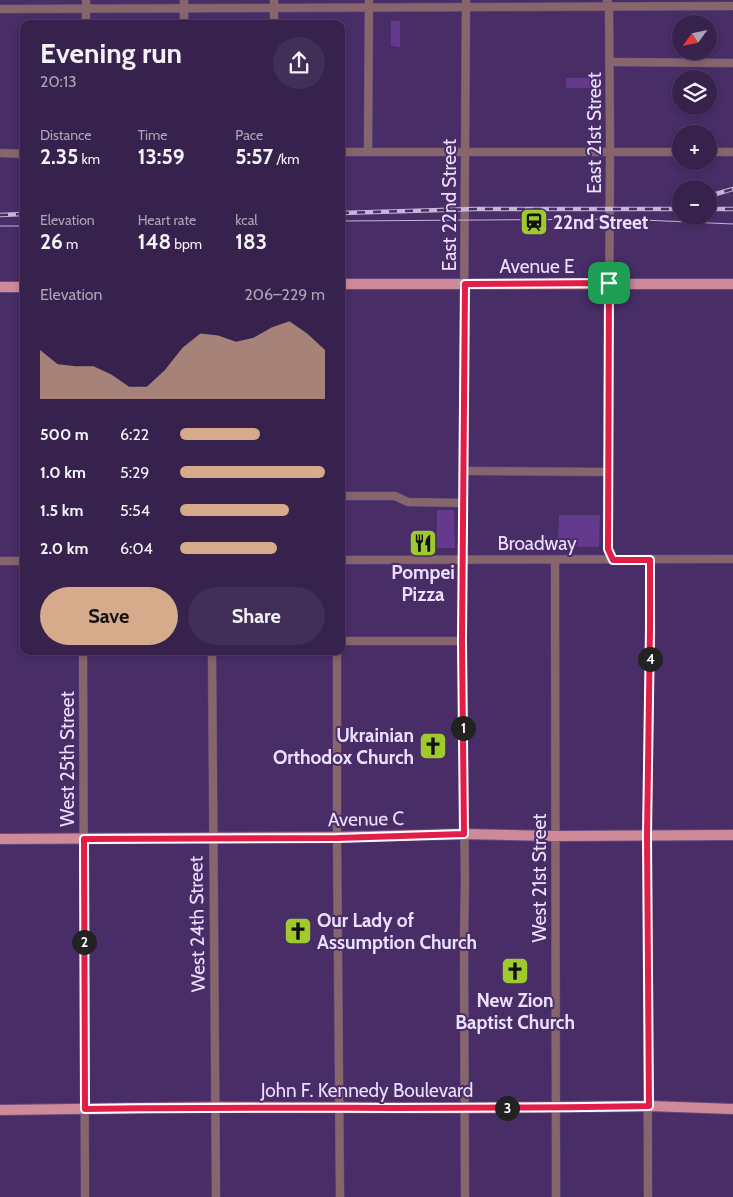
<!DOCTYPE html>
<meta charset="utf-8">
<style>
:root{--surface:#37224d;--page:#422f57;--text:#f1f3f6;--muted:#aaa4b6;--line:#513f65;--accent:#d6ab8b}
body{margin:0;font-family:Cabin,sans-serif;background:var(--page);color:var(--text);height:100vh;display:flex;flex-direction:column;font-size:19px;white-space:nowrap}
*{box-sizing:border-box;margin:0}
p{font-size:16px;color:var(--muted)}
.icon{flex:none;width:28px;height:28px;fill:none;stroke:currentColor;stroke-width:2;stroke-linecap:round;stroke-linejoin:round}
.map{position:relative;flex:1;overflow:hidden}
.details{position:absolute;left:20px;top:20px;width:325px;height:635px;display:flex;flex-direction:column;background:var(--surface);border-radius:10px;box-shadow:0 2px 8px #0003,0 0 0 1px var(--line)}
.details>*{flex:none}
.needle{width:32px;rotate:237deg}
.tools{position:absolute;left:672px;top:15px;display:grid;gap:10px}
.tools a{display:grid;place-items:center;width:45px;height:45px;border-radius:50%;background:var(--surface);box-shadow:0 2px 8px #0003,0 0 0 1px var(--line);font-size:25px}
.pin{position:absolute;display:grid;place-items:center;width:42px;height:42px;color:#fff;margin:-21px;border-radius:10px;box-shadow:0 2px 8px #0006}
.km{position:absolute;width:25px;height:25px;margin:-12px;border-radius:50%;background:#222;color:#fff;font-size:14px;line-height:25px;text-align:center}
.round{display:grid;place-items:center;flex:none;width:52px;height:52px;border-radius:26px;background:var(--page)}
.overview{display:flex;align-items:center;justify-content:space-between;height:85px;padding:0 20px}
h1{font-size:28px;font-weight:700;line-height:38px}
.metrics{display:grid;grid-template-columns:repeat(3,1fr);gap:8px;height:85px;padding:5px 20px}
.metrics div{display:grid;align-content:center}
.metrics b{font-size:21px;font-weight:700}
.metrics small{font-size:14px;font-weight:400}
.metrics p{font-size:14px}
.chart{height:140px;padding:10px 20px}
.chart p{display:flex;justify-content:space-between}
.chart svg{width:100%;height:90px;margin-top:5px;fill:var(--accent);opacity:.7}
.primary-button{display:flex;gap:10px;margin-top:auto;padding:10px 20px}
.primary-button a{flex:1;height:58px;border-radius:30px;background:var(--accent);color:#111;font-size:20px;font-weight:700;line-height:58px;text-align:center}
.primary-button a+a{background:var(--page);color:var(--text)}
ul{padding:0 20px;list-style:none;font-size:16px}
li{display:grid;grid-template-columns:80px 60px 1fr;align-items:center;height:38px}
li i{height:12px;border-radius:6px;background:var(--accent)}
.map>svg:first-child{display:block}
</style>
<div class="map">
<svg width="733" height="1197" viewBox="0 0 733 1197">
<rect width="100%" height="100%" fill="#492d67"/>
<g fill="#633a8d">
<polygon points="391,21 400,21 400,47 391,46"/>
<rect x="566" y="78" width="34" height="10"/>
<polygon points="437,510 454,510 455,548 437,548"/>
<polygon points="559,515 600,515 599,547 558,546"/>
</g>
<g fill="none" stroke-linecap="round" stroke-linejoin="round">
<g stroke="#63497f" stroke-width="9">
<g id="minor">
<polyline points="607,0 609,6 610,143 608,549 613,560"/>
<polyline points="0,9 733,6"/>
<polyline points="86,24 86,0"/>
<polyline points="184,24 184,0"/>
<polyline points="274,24 274,0"/>
<polyline points="610,62 733,63"/>
<polyline points="341,152 681,152"/>
<polyline points="368,152 369,0"/>
<polyline points="709,152 733,152"/>
<polyline points="0,153 24,154"/>
<polyline points="464,471 608,472"/>
<polyline points="341,496 395,496 408,502 463,503"/>
<polyline points="341,560 733,559"/>
<polyline points="555,560 556,1197"/>
<polyline points="0,561 24,561"/>
<polyline points="341,641 462,641"/>
<polyline points="83,651 85,1197"/>
<polyline points="212,651 216,1197"/>
<polyline points="337,651 337,837 340,1197"/>
<polyline points="465,1197 464,940 465,880 462,641 466,0"/>
<polyline points="648,1197 647,836 651,628 650,559"/>
</g>
</g>
<g stroke="#63497f" stroke-width="12">
<g id="major">
<polyline points="341,284 733,284"/>
<polyline points="0,287 24,287"/>
<polyline points="0,839 337,837 464,834 555,836 733,835"/>
<polyline points="0,1110 216,1107 464,1108 649,1106 733,1109"/>
</g>
</g>
<use href="#minor" stroke="#87656c" stroke-width="8"/>
<use href="#major" stroke="#ce8a99" stroke-width="10"/>
<g stroke="#c6b6da" stroke-width="1">
<polyline points="341,221 620,219 733,224"/>
<polyline points="0,226 24,226"/>
</g>
<g stroke="#c6b6da" stroke-width="4.5">
<g id="rail">
<polyline points="709,196 733,189"/>
<polyline points="709,209 733,209"/>
<polyline points="341,213 475,209 681,209"/>
<polyline points="0,215 24,214"/>
</g>
</g>
<use href="#rail" stroke="#492d67" stroke-width="2.5" stroke-dasharray="8" stroke-linecap="butt"/>
</g>
<g fill="none" stroke-linecap="round" stroke-linejoin="round">
<g stroke="#fff" stroke-width="10">
<path id="route" d="M 609,283 L 608,549 L 613,560 L 650,560 L 650,628 L 647,836 L 649,1106 C 461,1110 273,1106 85,1109 L 84,839 L 337,838 L 464,834 L 462,641 L 465,284 Z"/>
</g>
<use href="#route" stroke="#e11d48" stroke-width="6"/>
</g>
<defs>
<g id="station-square" transform="scale(1.4375)"><rect x="-9" y="-9" width="18" height="18" rx="4" fill="#9fca2d" stroke="#492d67"/><path d="M-3-6H3Q5-6 5-4V2Q5 4 3 4L4.5 6H3L1.5 4h-3L-3 6H-4.5L-3 4Q-5 4-5 2V-4Q-5-6-3-6ZM-3.5-4v3h7v-3ZM-3.5 1v1.5H-2V1ZM2 1v1.5H3.5V1Z" fill="#111"/></g>
<g id="restaurant-square" transform="scale(1.4375)"><rect x="-9" y="-9" width="18" height="18" rx="4" fill="#9fca2d" stroke="#492d67"/><path d="M-5-6h1v4h1v-4h1v4h1v-4h1v5L-1.5 .5V6h-2V.5L-5-1ZM5-6V6H3V1.5H1.5Q1.5-4 5-6Z" fill="#111"/></g>
<g id="church-square" transform="scale(1.4375)"><rect x="-9" y="-9" width="18" height="18" rx="4" fill="#9fca2d" stroke="#492d67"/><path d="M-1.2-6h2.4v3.5h3.3v2.4h-3.3V6h-2.4V-.1h-3.3v-2.4h3.3Z" fill="#111"/></g>
</defs>
<g fill-rule="evenodd">
<use href="#station-square" x="534" y="222"/>
<use href="#restaurant-square" x="423" y="543"/>
<use href="#church-square" x="433" y="746"/>
<use href="#church-square" x="298" y="931"/>
<use href="#church-square" x="515" y="971"/>
</g>
<g text-anchor="middle" dominant-baseline="central" stroke-width="4" stroke-linejoin="round" paint-order="stroke">
<g font-size="19" fill="#ebdffc" stroke="#492d67">
<text transform="translate(594 133) rotate(-90)">East 21st Street</text>
<text transform="translate(449 205) rotate(-90)">East 22nd Street</text>
<text x="537" y="266">Avenue E</text>
<text x="537" y="543">Broadway</text>
<text transform="translate(67 759) rotate(-90)">West 25th Street</text>
<text transform="translate(366 819) rotate(-1)">Avenue C</text>
<text transform="translate(539 878) rotate(-90)">West 21st Street</text>
<text transform="translate(197 924) rotate(-91)">West 24th Street</text>
<text x="367" y="1090">John F. Kennedy Boulevard</text>
</g>
<g font-size="19" font-weight="bold" fill="#ebdffc" stroke="#492d67" text-anchor="start">
<text x="553" y="222">22nd Street</text>
<text x="423" y="572" text-anchor="middle">Pompei<tspan x="423" dy="22">Pizza</tspan></text>
<text x="414" y="735" text-anchor="end">Ukrainian<tspan x="414" dy="22">Orthodox Church</tspan></text>
<text x="317" y="920">Our Lady of<tspan x="317" dy="22">Assumption Church</tspan></text>
<text x="515" y="1000" text-anchor="middle">New Zion<tspan x="515" dy="22">Baptist Church</tspan></text>
</g>
</g>
</svg>
<div class="tools">
<a><svg class="needle" viewBox="-14 -14 28 28"><path d="M0-13l5 13h-10z" fill="#e53935"/><path d="M0 13l5-13h-10z" fill="#aaa4b6"/></svg></a>
<a><svg class="icon" aria-label="layers" viewBox="0 0 24 24"><path d="M12 4l9 5-9 5-9-5zM3 14l9 5 9-5"/></svg></a>
<a>+</a>
<a>−</a>
</div>
<div class="pin" style="left:609px;top:283px;background:#1e9e55"><svg class="icon" aria-label="arrive" viewBox="0 0 24 24"><path d="M6 21V4h12l-3 4 3 4H6"/></svg></div>
<b class="km" style="left:463px;top:728px">1</b>
<b class="km" style="left:84px;top:942px">2</b>
<b class="km" style="left:507px;top:1108px">3</b>
<b class="km" style="left:650px;top:659px">4</b>
<section class="details">
<div class="overview"><div><h1>Evening run</h1><p>20:13</p></div><a class="round"><svg class="icon" aria-label="share" viewBox="0 0 24 24"><path d="M12 15V3M7 8l5-5 5 5M5 13v7h14v-7"/></svg></a></div>
<div class="metrics">
<div><p>Distance</p><b>2.35<small> km</small></b></div>
<div><p>Time</p><b>13:59</b></div>
<div><p>Pace</p><b>5:57<small> /km</small></b></div>
</div>
<div class="metrics">
<div><p>Elevation</p><b>26<small> m</small></b></div>
<div><p>Heart rate</p><b>148<small> bpm</small></b></div>
<div><p>kcal</p><b>183</b></div>
</div>
<div class="chart"><p><span>Elevation</span>206–229 m</p>
<svg viewBox="0 0 160 44" preserveAspectRatio="none"><path d="M0 44V20L10 27L20 28L30 28L40 32L50 38L60 38L70 30L80 19L90 12L100 13L110 16L120 14L130 9L140 6L150 12L160 20V44z"/></svg>
</div>
<ul>
<li><b>500 m</b>6:22<i style="width:55%"></i></li>
<li><b>1.0 km</b>5:29<i style="width:100%"></i></li>
<li><b>1.5 km</b>5:54<i style="width:75%"></i></li>
<li><b>2.0 km</b>6:04<i style="width:67%"></i></li>
</ul>
<div class="primary-button"><a>Save</a><a>Share</a></div>
</section>
</div>
